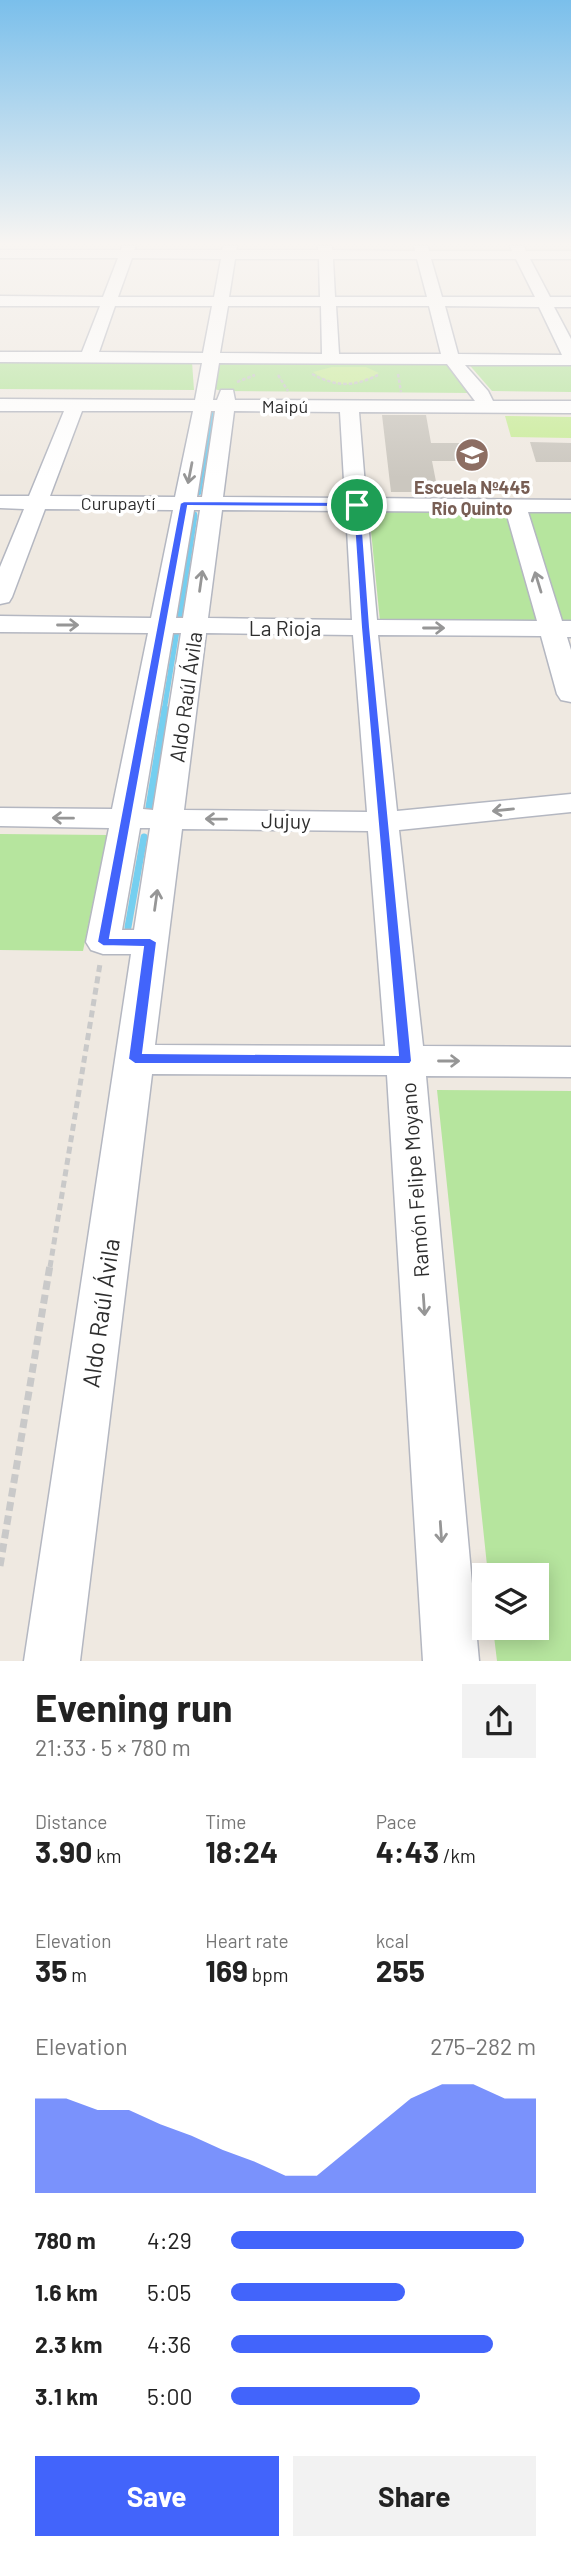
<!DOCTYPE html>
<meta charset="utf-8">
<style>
:root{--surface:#fff;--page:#f2f2f2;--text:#222;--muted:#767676;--accent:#4264fb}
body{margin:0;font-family:Barlow,sans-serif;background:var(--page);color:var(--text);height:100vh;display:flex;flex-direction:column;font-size:26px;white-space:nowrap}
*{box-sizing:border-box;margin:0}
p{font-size:23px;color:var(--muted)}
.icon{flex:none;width:38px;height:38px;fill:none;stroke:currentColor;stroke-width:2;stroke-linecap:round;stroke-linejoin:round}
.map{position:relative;height:1661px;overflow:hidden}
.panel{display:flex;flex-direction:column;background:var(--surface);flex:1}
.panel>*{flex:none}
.buttons{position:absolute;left:472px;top:1563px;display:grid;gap:14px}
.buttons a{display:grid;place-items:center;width:77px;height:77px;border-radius:0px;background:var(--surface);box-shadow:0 4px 18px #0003;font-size:35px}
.pin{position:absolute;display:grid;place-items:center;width:60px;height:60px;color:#fff;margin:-30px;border:4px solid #fff;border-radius:50%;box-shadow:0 2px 7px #0007}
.round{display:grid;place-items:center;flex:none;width:74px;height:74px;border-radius:0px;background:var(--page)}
.headline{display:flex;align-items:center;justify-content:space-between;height:119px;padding:0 35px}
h1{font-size:38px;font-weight:700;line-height:52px}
.figures{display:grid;grid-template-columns:repeat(3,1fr);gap:10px;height:119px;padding:7px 35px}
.figures div{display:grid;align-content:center}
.figures b{font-size:30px;font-weight:700}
.figures small{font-size:19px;font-weight:400}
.figures p{font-size:19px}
.chart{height:196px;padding:14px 35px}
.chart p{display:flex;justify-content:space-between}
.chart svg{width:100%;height:126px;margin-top:7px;fill:var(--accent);opacity:.7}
.action{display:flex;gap:14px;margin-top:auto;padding:14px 35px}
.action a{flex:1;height:80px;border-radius:0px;background:var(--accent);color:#fff;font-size:28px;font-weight:700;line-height:80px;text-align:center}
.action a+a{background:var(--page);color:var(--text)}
ul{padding:0 35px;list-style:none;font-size:23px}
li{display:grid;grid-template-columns:112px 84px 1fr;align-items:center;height:52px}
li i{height:18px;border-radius:9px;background:var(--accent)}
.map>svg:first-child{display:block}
</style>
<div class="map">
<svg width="571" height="1661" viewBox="0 0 571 1661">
<rect width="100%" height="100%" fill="#efe9e1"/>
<g fill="#b6e59e">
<polygon points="0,361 192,362 194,390 0,389"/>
<polygon points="213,361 446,362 472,393 222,391 214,389"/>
<polygon points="466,361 571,362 571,392 492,391"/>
<polygon points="369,511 571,511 571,621 380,621"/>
<polygon points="0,834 107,835 83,951 0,950"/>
<polygon points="437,1090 571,1091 571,1661 497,1661 493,1628 537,1628 537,1575 488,1575"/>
</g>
<g fill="#c9ec9a">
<path d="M 332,367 L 366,367 L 379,373 C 356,387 336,389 313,372 Z"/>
<polygon points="505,416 571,417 571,438 511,437"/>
</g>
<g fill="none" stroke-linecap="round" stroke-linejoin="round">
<g stroke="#75cff0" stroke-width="4.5">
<polyline points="199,493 212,414"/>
<polyline points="194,518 195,514"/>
</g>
<g stroke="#75cff0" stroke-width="5">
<polyline points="180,616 195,516"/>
<polyline points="164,711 177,631"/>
</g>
<g stroke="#75cff0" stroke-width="7">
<polyline points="149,807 165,709"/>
<polyline points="128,927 144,837"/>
</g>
</g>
<g fill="#cbc7bf">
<polygon points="382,415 426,415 431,443 470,443 475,461 432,461 438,492 391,492"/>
<polygon points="530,442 571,443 571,462 536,462"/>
</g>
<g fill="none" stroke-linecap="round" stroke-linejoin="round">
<g stroke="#b4b7c1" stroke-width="3">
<path id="minor" d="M 122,246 L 136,246 L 134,250 L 222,250 L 223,246 L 237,246 L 236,250 L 318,250 L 318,246 L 332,246 L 332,250 L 415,251 L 414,246 L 428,246 L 429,251 L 512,251 L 510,246 L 524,246 L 526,251 L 571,251 L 571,259 L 530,259 L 550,297 L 571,297 L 571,307 L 554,307 L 571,339 L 571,365 L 465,365 L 488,391 L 493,401 L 571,401 L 571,413 L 359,412 L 366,498 L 571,500 L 571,512 L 528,512 L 562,621 L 571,621 L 571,637 L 567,637 L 571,650 L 571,702 L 561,700 L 557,694 L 541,636 L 378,635 L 397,811 L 571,794 L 571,812 L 399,830 L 423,1046 L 571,1047 L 571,1077 L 426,1076 L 479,1661 L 423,1661 L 387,1075 L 152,1074 L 80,1661 L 24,1661 L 131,954 L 103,954 L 91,950 L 86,942 L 109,828 L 0,826 L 0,808 L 112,809 L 148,633 L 0,632 L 0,616 L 151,618 L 173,510 L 45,509 L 12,597 L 9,602 L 0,604 L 0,567 L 24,509 L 0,508 L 0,496 L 29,496 L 64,411 L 0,411 L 0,399 L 195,400 L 202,363 L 0,362 L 0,352 L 82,352 L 100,306 L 0,306 L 0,296 L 103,297 L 118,258 L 0,258 L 0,250 L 121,250 ZM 132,258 L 221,259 L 214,297 L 118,297 ZM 235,259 L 319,259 L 320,297 L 229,297 ZM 333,259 L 417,259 L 427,297 L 335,297 ZM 431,259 L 516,259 L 535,297 L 442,297 ZM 115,306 L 212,306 L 203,353 L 99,352 ZM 228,306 L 321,306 L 322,354 L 220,353 ZM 336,306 L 429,306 L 441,354 L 339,354 ZM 445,306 L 539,307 L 562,355 L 458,354 ZM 219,363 L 447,364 L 475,401 L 235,400 L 233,390 L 221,390 L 217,400 L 213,400 ZM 82,411 L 193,411 L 175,497 L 50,496 ZM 211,411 L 215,411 L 202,497 L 197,497 ZM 234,411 L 340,412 L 345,498 L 223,497 ZM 194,510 L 200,510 L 183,618 L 176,618 ZM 222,510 L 346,511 L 352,620 L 208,618 ZM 367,511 L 506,512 L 537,621 L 377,620 ZM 173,633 L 181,633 L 153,810 L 143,809 ZM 206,633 L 353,635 L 367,812 L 184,810 ZM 140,828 L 150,828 L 134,930 L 122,930 ZM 182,829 L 368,831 L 385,1046 L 155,1045 Z"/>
</g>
<g stroke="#c9c9c9" stroke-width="2.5" stroke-dasharray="3.5 2" stroke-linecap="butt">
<path d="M 312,374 C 337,387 353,387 378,375"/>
<polyline points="398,374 401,392"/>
<polyline points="278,375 288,391"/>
<polyline points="237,382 255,375"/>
</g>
<polyline stroke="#c9c9c9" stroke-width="5" stroke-dasharray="7 4.5" stroke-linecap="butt" points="50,1267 100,964"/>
<polyline stroke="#c9c9c9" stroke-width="7" stroke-dasharray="9 5" stroke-linecap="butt" points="0,1566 50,1265"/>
<use href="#minor" fill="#fff" fill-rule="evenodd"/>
</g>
<defs><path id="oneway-shaft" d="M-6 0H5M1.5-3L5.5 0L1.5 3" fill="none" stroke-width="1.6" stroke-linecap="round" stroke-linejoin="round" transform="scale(1.75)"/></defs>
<g stroke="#969696">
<use href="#oneway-shaft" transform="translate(190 473) rotate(101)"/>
<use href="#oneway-shaft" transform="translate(201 581) rotate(-82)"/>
<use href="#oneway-shaft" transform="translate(538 582) rotate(-107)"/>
<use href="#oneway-shaft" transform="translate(68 625)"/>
<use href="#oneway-shaft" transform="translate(434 628)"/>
<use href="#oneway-shaft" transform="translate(503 810) rotate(174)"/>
<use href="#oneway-shaft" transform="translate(63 818) rotate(-179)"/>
<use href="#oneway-shaft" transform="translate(216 819) rotate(-179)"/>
<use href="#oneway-shaft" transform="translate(156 900) rotate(-82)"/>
<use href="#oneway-shaft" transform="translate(449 1061)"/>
<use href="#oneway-shaft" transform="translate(424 1305) rotate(86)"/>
<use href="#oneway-shaft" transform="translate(441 1532) rotate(86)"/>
</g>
<linearGradient id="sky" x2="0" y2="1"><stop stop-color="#7abfeb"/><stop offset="0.51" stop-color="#f8f5f2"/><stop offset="1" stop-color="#f8f5f2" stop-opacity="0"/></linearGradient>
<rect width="571" height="478" fill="url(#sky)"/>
<path fill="#4264fb" stroke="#fff" stroke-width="2" fill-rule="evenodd" d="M 184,501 L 357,502 L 361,505 L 370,627 L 412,1061 L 410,1064 L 135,1064 L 128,1059 L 143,947 L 103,946 L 97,942 L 180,503 ZM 188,506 L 353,507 L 361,627 L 398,1055 L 143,1053 L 157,942 L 150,938 L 110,938 Z"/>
<defs>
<g id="school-disc" transform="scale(1.75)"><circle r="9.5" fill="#8d6e63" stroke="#fff"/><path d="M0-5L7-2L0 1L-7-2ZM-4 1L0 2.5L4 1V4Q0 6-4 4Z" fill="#fff"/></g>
</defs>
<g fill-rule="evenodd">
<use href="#school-disc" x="472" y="455"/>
</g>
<g text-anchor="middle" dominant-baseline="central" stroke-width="7" stroke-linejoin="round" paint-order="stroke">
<g font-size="18" fill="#2e2e2e" stroke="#fff">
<text x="285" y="406">Maipú</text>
<text x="118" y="503">Curupaytí</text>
</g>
<g font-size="18" font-weight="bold" fill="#785e54" stroke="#fff">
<text x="472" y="487">Escuela Nº445<tspan x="472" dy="21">Rio Quinto</tspan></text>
</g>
<g font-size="21" fill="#2e2e2e" stroke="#fff">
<text x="285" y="627">La Rioja</text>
<text transform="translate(185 697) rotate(-82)">Aldo Raúl Ávila</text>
<text transform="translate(286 820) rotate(1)">Jujuy</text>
<text transform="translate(414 1180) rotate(-94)">Ramón Felipe Moyano</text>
</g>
<g font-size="24" fill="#2e2e2e" stroke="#fff">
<text transform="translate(100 1313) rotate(-82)">Aldo Raúl Ávila</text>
</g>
</g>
</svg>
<div class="buttons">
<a><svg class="icon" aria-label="layers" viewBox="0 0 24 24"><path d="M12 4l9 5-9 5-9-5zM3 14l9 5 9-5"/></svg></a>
</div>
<div class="pin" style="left:357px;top:505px;background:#1e9e55"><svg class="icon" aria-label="arrive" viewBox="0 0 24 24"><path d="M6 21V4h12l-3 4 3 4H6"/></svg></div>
</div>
<section class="panel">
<div class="headline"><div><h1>Evening run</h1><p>21:33 · 5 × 780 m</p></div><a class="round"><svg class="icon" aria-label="share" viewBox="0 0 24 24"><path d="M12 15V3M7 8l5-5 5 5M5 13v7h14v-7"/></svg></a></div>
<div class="figures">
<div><p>Distance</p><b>3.90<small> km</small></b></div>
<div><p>Time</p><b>18:24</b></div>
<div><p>Pace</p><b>4:43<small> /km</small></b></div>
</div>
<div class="figures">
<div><p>Elevation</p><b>35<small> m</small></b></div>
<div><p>Heart rate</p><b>169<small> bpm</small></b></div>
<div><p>kcal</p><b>255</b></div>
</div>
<div class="chart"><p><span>Elevation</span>275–282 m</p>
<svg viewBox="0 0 160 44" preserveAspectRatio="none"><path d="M0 44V11L10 11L20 15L30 15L40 20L50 24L60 29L70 33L80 38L90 38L100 29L110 20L120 11L130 6L140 6L150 11L160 11V44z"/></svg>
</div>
<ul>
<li><b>780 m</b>4:29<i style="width:96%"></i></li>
<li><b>1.6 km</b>5:05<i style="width:57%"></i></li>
<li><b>2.3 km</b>4:36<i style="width:86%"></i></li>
<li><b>3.1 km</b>5:00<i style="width:62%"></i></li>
</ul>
<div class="action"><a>Save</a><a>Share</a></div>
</section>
